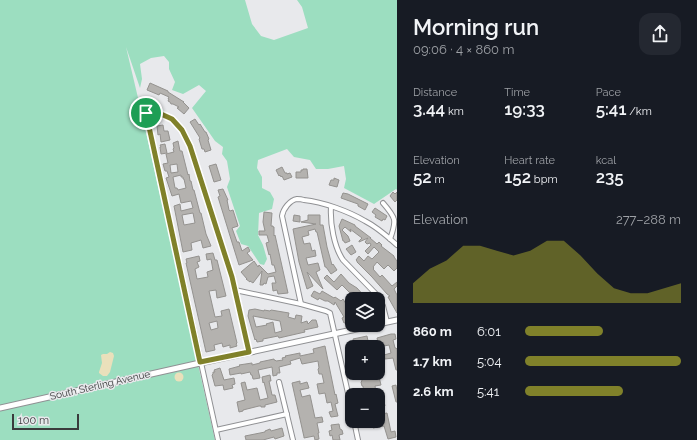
<!DOCTYPE html>
<meta charset="utf-8">
<style>
:root{--surface:#171b24;--page:#242831;--text:#f1f3f6;--muted:#9ea1a6;--accent:#80812a}
body{margin:0;font-family:Raleway,sans-serif;background:var(--page);color:var(--text);height:100vh;display:flex;flex-direction:column;font-size:15px;white-space:nowrap}
*{box-sizing:border-box;margin:0}
p{font-size:13px;color:var(--muted)}
.icon{flex:none;width:22px;height:22px;fill:none;stroke:currentColor;stroke-width:2;stroke-linecap:round;stroke-linejoin:round}
.map{position:relative;flex:1;overflow:hidden}
.sheet{display:flex;flex-direction:column;background:var(--surface);width:300px}
.sheet>*{flex:none}
.controls{position:absolute;left:345px;top:292px;display:grid;gap:8px}
.controls a{display:grid;place-items:center;width:40px;height:40px;border-radius:8px;background:var(--surface);box-shadow:0 1px 3px #0004;font-size:20px}
.scale{position:absolute;left:12px;bottom:10px;width:67px;box-sizing:border-box;padding-left:4px;border:2px solid #3a3b3c;border-top:0;font-size:11px;line-height:14px;white-space:nowrap;color:#3a3b3c;-webkit-text-stroke:3px #e8e9ec;paint-order:stroke}
.pin{position:absolute;display:grid;place-items:center;width:34px;height:34px;color:#fff;margin:-17px;border:2px solid #fff;border-radius:50%;box-shadow:0 1px 4px #0007}
.round{display:grid;place-items:center;flex:none;width:42px;height:42px;border-radius:12px;background:var(--page)}
.head{display:flex;align-items:center;justify-content:space-between;height:68px;padding:0 16px}
h1{font-size:22px;font-weight:600;line-height:30px}
.metrics{display:grid;grid-template-columns:repeat(3,1fr);gap:6px;height:68px;padding:4px 16px}
.metrics div{display:grid;align-content:center}
.metrics b{font-size:17px;font-weight:600}
.metrics small{font-size:11px;font-weight:400}
.metrics p{font-size:11px}
.chart{height:112px;padding:8px 16px}
.chart p{display:flex;justify-content:space-between}
.chart svg{width:100%;height:72px;margin-top:4px;fill:var(--accent);opacity:.7}
ul{padding:0 16px;list-style:none;font-size:13px}
li{display:grid;grid-template-columns:64px 48px 1fr;align-items:center;height:30px}
li i{height:10px;border-radius:5px;background:var(--accent)}
main{display:flex;flex:1;min-height:0}
.map>svg:first-child{display:block}
</style>
<main>
<div class="map">
<svg width="397" height="440" viewBox="0 0 397 440">
<rect width="100%" height="100%" fill="#e8e9ec"/>
<polygon fill="#9cdec0" points="0,0 245,0 252,24 261,36 274,40 308,28 302,7 297,0 397,0 397,190 396,189 374,204 344,188 346,179 344,166 328,169 316,169 310,160 294,157 287,149 258,160 257,168 262,177 262,188 270,192 274,199 272,209 259,213 258,235 263,245 267,259 264,265 260,264 248,246 241,244 236,231 240,226 227,187 230,179 227,161 222,154 223,147 215,141 192,108 206,91 199,85 183,94 172,90 175,82 169,69 169,62 164,56 151,58 140,64 142,79 140,88 126,47 143,119 215,440 0,440"/>
<g fill="#eae0bb">
<polygon points="110,352 113,353 114,356 110,372 107,376 103,376 99,373 99,372 102,363 101,355 103,354 107,354"/>
<circle cx="179" cy="377" r="4.5"/>
</g>
<g fill="#b4b2af" stroke="#94928f" fill-rule="evenodd">
<polygon points="150,83 168,91 168,92 184,102 183,102 189,108 184,114 177,108 179,107 173,104 171,104 170,102 168,101 169,99 168,99 169,97 160,93 159,95 147,90"/>
<polygon points="195,119 199,125 200,124 205,132 206,132 209,139 208,140 211,150 205,152 204,149 202,149 199,139 200,138 190,122"/>
<polygon points="163,125 164,131 168,131 170,140 161,142 160,134 158,135 157,126"/>
<path d="M 178,141 L 180,151 L 182,151 L 188,175 L 189,174 L 190,181 L 191,181 L 193,190 L 194,190 L 200,213 L 201,213 L 206,234 L 211,246 L 203,248 L 201,240 L 191,243 L 192,250 L 183,252 L 174,206 L 180,204 L 181,211 L 193,208 L 191,201 L 181,203 L 179,194 L 172,196 L 166,178 L 169,177 L 167,171 L 165,171 L 163,164 L 168,163 L 166,154 L 174,152 L 173,149 L 174,148 L 173,143 ZM 177,164 L 178,172 L 171,173 L 170,165 ZM 181,175 L 181,177 L 183,177 L 183,179 L 184,179 L 186,188 L 178,190 L 177,188 L 175,188 L 173,177 ZM 193,213 L 195,223 L 184,225 L 182,215 Z"/>
<polygon points="165,144 167,153 161,154 160,147 161,147 160,145"/>
<polygon points="216,164 221,180 214,182 209,166"/>
<polygon points="282,167 285,173 287,173 287,174 290,173 292,177 284,180 282,176 281,177 280,175 279,176 276,170"/>
<polygon points="303,169 307,169 308,178 296,178 296,172 301,172 301,170 303,170"/>
<polygon points="334,178 339,180 337,187 329,185 331,180 334,180"/>
<polygon points="223,189 228,200 227,200 229,210 230,211 233,210 238,226 232,228 237,242 239,242 242,251 248,247 250,251 247,253 253,260 239,265 218,197 220,196 218,190"/>
<polygon points="393,192 395,194 397,192 397,200 395,202 390,196"/>
<polygon points="343,193 348,194 368,204 365,210 358,206 358,204 341,198"/>
<polygon points="375,208 387,216 385,220 383,219 382,221 375,217 376,215 372,212"/>
<polygon points="264,212 272,213 271,226 273,226 273,227 274,227 274,236 275,235 288,293 278,294 277,290 273,291 272,283 276,283 274,276 268,277 266,284 264,283 263,285 260,285 262,271 253,283 250,281 250,282 246,279 247,279 241,272 254,261 258,267 259,265 268,274 276,272 274,265 272,265 270,254 269,255 266,243 269,242 267,235 259,235 259,231 265,231 263,222"/>
<polygon points="294,215 300,216 300,222 293,221"/>
<polygon points="308,215 320,215 320,225 323,225 327,247 332,265 333,264 337,270 331,274 326,267 325,267 317,232 316,232 315,229 308,231 309,235 302,237 304,244 310,243 312,251 315,250 316,256 306,258 308,265 318,263 320,270 316,272 323,289 307,272 313,286 307,289 299,262 293,229 316,224 301,222 308,220"/>
<polygon points="342,219 355,225 355,226 371,238 370,238 377,244 379,242 382,245 381,246 394,256 394,257 397,261 397,268 394,271 388,265 384,269 377,262 373,267 374,268 373,269 380,277 382,275 392,286 397,282 397,286 394,289 397,295 397,313 388,297 390,296 387,294 372,277 357,262 357,261 356,260 359,256 364,261 368,256 372,259 379,252 374,247 368,254 365,251 371,245 370,243 367,244 365,242 368,238 359,242 359,241 362,238 350,229 351,232 345,227 342,230 348,236 350,241 345,243 344,241 343,241 339,226"/>
<polygon points="352,245 356,252 351,255 346,249"/>
<path d="M 213,253 L 215,260 L 217,260 L 226,296 L 217,298 L 216,290 L 209,291 L 215,317 L 222,316 L 221,311 L 229,309 L 237,343 L 236,344 L 237,346 L 230,348 L 230,345 L 223,347 L 222,343 L 214,345 L 215,350 L 206,352 L 186,263 L 187,263 L 186,259 L 199,256 L 200,261 L 197,262 L 199,267 L 195,269 L 197,279 L 208,277 L 207,272 L 213,270 L 211,259 L 207,260 L 206,254 ZM 217,321 L 218,328 L 211,330 L 209,323 Z"/>
<polygon points="341,274 349,283 357,288 367,299 359,299 351,292 350,293 342,285 337,290 324,278 327,275 334,282"/>
<polygon points="314,291 320,294 322,291 334,298 335,297 341,301 343,299 351,312 352,321 344,323 342,318 344,317 335,302 334,305 328,301 325,301 319,298 318,300 311,296"/>
<path d="M 255,309 L 264,311 L 264,310 L 270,311 L 271,310 L 289,313 L 288,317 L 295,319 L 296,315 L 302,316 L 301,323 L 307,321 L 308,324 L 312,320 L 316,320 L 318,327 L 304,330 L 305,332 L 279,338 L 278,336 L 263,339 L 263,341 L 257,342 L 256,339 L 255,340 L 248,316 L 249,310 ZM 253,316 L 280,321 L 282,331 L 275,333 L 273,322 L 266,324 L 267,325 L 256,327 Z"/>
<polygon points="391,334 395,334 396,339 393,340 395,348 396,348 397,349 397,370 396,370 393,358 385,359 384,355 391,353 389,345 379,347 377,338"/>
<polygon points="367,336 368,341 364,342 364,347 355,347 353,339"/>
<polygon points="325,346 335,395 336,394 338,403 335,404 338,416 331,417 329,412 333,411 331,402 327,403 325,393 319,394 317,384 324,383 322,374 319,374 318,369 319,368 318,361 302,364 300,358 290,361 291,364 279,367 280,373 277,373 277,375 273,376 272,367 258,370 260,378 254,379 253,379 252,375 251,375 250,372 241,374 241,373 230,375 229,369 240,366 239,365 252,363 252,365 260,363 260,362 274,359 274,360 275,360 276,361 283,360 282,358 286,357 285,356 300,353 300,356 314,353 313,349"/>
<polygon points="220,368 224,380 234,378 235,384 232,385 233,388 224,390 223,385 215,386 212,375 213,374 213,372 215,372 214,370"/>
<polygon points="360,373 378,373 381,385 375,386 376,393 374,395 365,395 364,394 363,386 362,386 361,382 362,381"/>
<polygon points="270,375 271,381 269,381 272,395 275,395 277,402 265,405 265,407 261,407 261,406 259,406 243,410 243,411 239,412 237,402 245,400 241,383 245,382 247,390 257,388 260,400 268,398 264,382 263,383 262,377"/>
<polygon points="300,381 300,384 307,382 309,388 300,390 302,397 310,395 315,418 322,417 323,422 317,423 319,433 318,433 319,439 315,440 314,436 304,438 304,437 292,383"/>
<polygon points="396,385 397,391 397,402 396,402 392,386"/>
<polygon points="382,392 385,406 381,407 378,393"/>
<polygon points="387,413 391,432 395,431 396,437 388,439 384,426 373,428 372,422 383,420 382,414"/>
<polygon points="339,424 340,429 342,430 343,434 339,435 340,440 333,440 332,435 330,436 329,431 332,430 331,425"/>
<polygon points="282,428 284,436 275,439 274,437 263,440 246,440 245,436 265,432 265,431 270,429 271,431"/>
</g>
<g fill="none" stroke-linecap="round" stroke-linejoin="round">
<g stroke="#909194" stroke-width="6">
<g id="minor">
<path d="M 383,203 C 396,218 397,220 390,239"/>
<path d="M 331,207 C 330,223 334,247 343,260 L 377,295 L 383,306 L 387,322"/>
<polyline points="235,290 301,304 326,311 330,313 352,411"/>
<path d="M 301,304 L 282,216 C 283,209 290,200 297,199 C 299,199 301,199 304,200 C 323,202 348,211 365,221 C 377,227 387,236 397,245"/>
<polyline points="279,382 293,440"/>
<polyline points="354,421 358,440"/>
<polyline points="216,430 287,414"/>
<polyline points="218,440 146,113 150,109 172,119 182,130 190,146 232,277 249,352"/>
</g>
</g>
<g stroke="#909194" stroke-width="7">
<g id="tertiary">
<polyline points="378,324 397,320"/>
<polyline points="0,408 200,363 375,325"/>
</g>
</g>
<use href="#minor" stroke="#fff" stroke-width="4"/>
<use href="#tertiary" stroke="#fff" stroke-width="5"/>
</g>
<g fill="none" stroke-linecap="round" stroke-linejoin="round">
<g stroke="#fff" stroke-width="8">
<polygon id="route" points="150,109 172,119 182,130 190,146 232,277 249,352 200,362 146,113"/>
</g>
<use href="#route" stroke="#80812a" stroke-width="5"/>
</g>
<g text-anchor="middle" dominant-baseline="central" stroke-width="3" stroke-linejoin="round" paint-order="stroke">
<g font-size="10" fill="#3a3b3c" stroke="#e8e9ec">
<text transform="translate(100 385) rotate(-13)">South Sterling Avenue</text>
</g>
</g>
</svg>
<div class="controls">
<a><svg class="icon" aria-label="layers" viewBox="0 0 24 24"><path d="M12 4l9 5-9 5-9-5zM3 14l9 5 9-5"/></svg></a>
<a>+</a>
<a>−</a>
</div>
<div class="scale">100 m</div>
<div class="pin" style="left:146px;top:113px;background:#1e9e55"><svg class="icon" aria-label="arrive" viewBox="0 0 24 24"><path d="M6 21V4h12l-3 4 3 4H6"/></svg></div>
</div>
<section class="sheet">
<div class="head"><div><h1>Morning run</h1><p>09:06 · 4 × 860 m</p></div><a class="round"><svg class="icon" aria-label="share" viewBox="0 0 24 24"><path d="M12 15V3M7 8l5-5 5 5M5 13v7h14v-7"/></svg></a></div>
<div class="metrics">
<div><p>Distance</p><b>3.44<small> km</small></b></div>
<div><p>Time</p><b>19:33</b></div>
<div><p>Pace</p><b>5:41<small> /km</small></b></div>
</div>
<div class="metrics">
<div><p>Elevation</p><b>52<small> m</small></b></div>
<div><p>Heart rate</p><b>152<small> bpm</small></b></div>
<div><p>kcal</p><b>235</b></div>
</div>
<div class="chart"><p><span>Elevation</span>277–288 m</p>
<svg viewBox="0 0 160 44" preserveAspectRatio="none"><path d="M0 44V32L10 23L20 18L30 9L40 9L50 12L60 15L70 12L80 6L90 6L100 15L110 26L120 35L130 38L140 38L150 35L160 32V44z"/></svg>
</div>
<ul>
<li><b>860 m</b>6:01<i style="width:50%"></i></li>
<li><b>1.7 km</b>5:04<i style="width:100%"></i></li>
<li><b>2.6 km</b>5:41<i style="width:63%"></i></li>
</ul>
</section>
</main>
